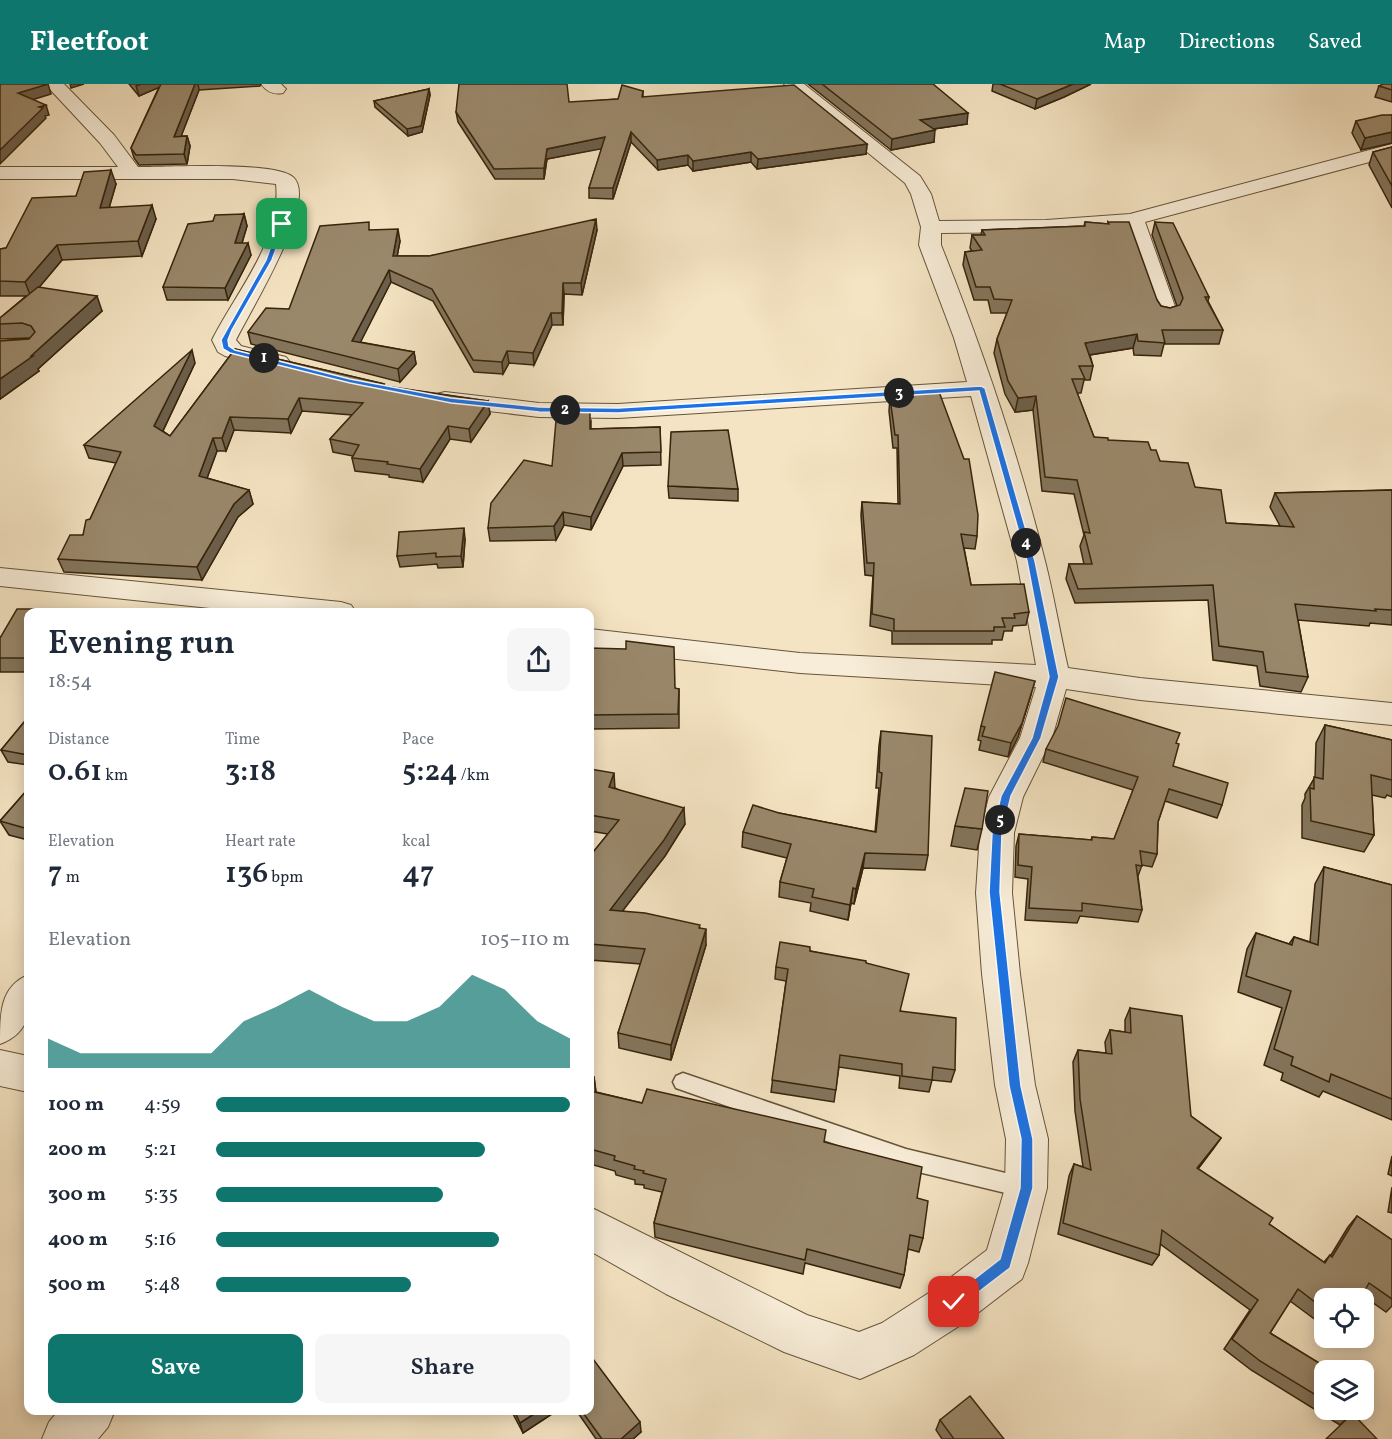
<!DOCTYPE html>
<meta charset="utf-8">
<style>
:root{--surface:#fff;--page:#f6f6f7;--text:#1f2937;--muted:#747a83;--accent:#0f766e}
body{margin:0;font-family:Vollkorn,serif;background:var(--page);color:var(--text);height:100vh;display:flex;flex-direction:column;font-size:22px;white-space:nowrap}
*{box-sizing:border-box;margin:0}
p{font-size:20px;color:var(--muted)}
.icon{flex:none;width:33px;height:33px;fill:none;stroke:currentColor;stroke-width:2;stroke-linecap:round;stroke-linejoin:round}
.map{position:relative;flex:1;overflow:hidden}
.panel{position:absolute;left:24px;top:524px;width:570px;height:807px;display:flex;flex-direction:column;background:var(--surface);border-radius:12px;box-shadow:0 3px 15px #0003}
.panel>*{flex:none}
.fabs{position:absolute;left:1314px;top:1204px;display:grid;gap:12px}
.fabs a{display:grid;place-items:center;width:60px;height:60px;border-radius:12px;background:var(--surface);box-shadow:0 3px 15px #0003;font-size:30px}
.pin{position:absolute;display:grid;place-items:center;width:51px;height:51px;color:#fff;margin:-26px;border-radius:12px;box-shadow:0 3px 9px #0006}
.km{position:absolute;width:30px;height:30px;margin:-15px;border-radius:50%;background:#222;color:#fff;font-size:16px;line-height:30px;text-align:center}
.round{display:grid;place-items:center;flex:none;width:63px;height:63px;border-radius:12px;background:var(--page)}
.headline{display:flex;align-items:center;justify-content:space-between;height:102px;padding:0 24px}
h1{font-size:33px;font-weight:600;line-height:45px}
.stats{display:grid;grid-template-columns:repeat(3,1fr);gap:9px;height:102px;padding:6px 24px}
.stats div{display:grid;align-content:center}
.stats b{font-size:30px;font-weight:600}
.stats small{font-size:16px;font-weight:400}
.stats p{font-size:16px}
.chart{height:168px;padding:12px 24px}
.chart p{display:flex;justify-content:space-between}
.chart svg{width:100%;height:108px;margin-top:6px;fill:var(--accent);opacity:.7}
.action{display:flex;gap:12px;margin-top:auto;padding:12px 24px}
.action a{flex:1;height:69px;border-radius:12px;background:var(--accent);color:#fff;font-size:24px;font-weight:600;line-height:69px;text-align:center}
.action a+a{background:var(--page);color:var(--text)}
ul{padding:0 24px;list-style:none;font-size:20px}
li{display:grid;grid-template-columns:96px 72px 1fr;align-items:center;height:45px}
li i{height:15px;border-radius:8px;background:var(--accent)}
header{display:flex;align-items:center;gap:36px;box-sizing:border-box;height:84px;padding:0 30px;background:var(--accent);color:#fff}
header strong{font-size:28px}
nav{display:flex;gap:33px;margin-inline-start:auto;font-size:21px}
.map>svg:first-child{display:block}
</style>
<header>
<strong>Fleetfoot</strong>
<nav><a>Map</a><a>Directions</a><a>Saved</a></nav>
</header>
<div class="map">
<svg width="1392" height="1355" viewBox="0 0 1392 1355">
<rect width="100%" height="100%" fill="#f5e4c3"/>
<filter id="stains"><feTurbulence type="fractalNoise" baseFrequency=".00333" numOctaves="4"/><feColorMatrix values="0 0 0 0 .2 0 0 0 0 .09 0 0 0 0 .02 0 0 0 .5 -.17"/></filter>
<radialGradient id="worn" r=".72"><stop offset=".6" stop-color="#630" stop-opacity="0"/><stop offset="1" stop-color="#630" stop-opacity=".3"/></radialGradient>
<g fill="none" stroke-linecap="round" stroke-linejoin="round">
<g stroke="#665439" stroke-width="3">
<polygon id="service" points="683,989 906,1065 1026,1094 1034,1097 1037,1104 1034,1111 1026,1114 906,1085 676,1004 673,998 676,992"/>
</g>
<g stroke="#665439" stroke-width="2">
<g id="minor">
<path d="M 45,0 L 64,0 L 114,51 L 138,83 C 167,83 274,77 293,93 C 320,116 248,230 236,256 L 241,262 L 286,273 L 290,278 L 286,283 L 278,285 L 225,272 L 218,268 L 212,256 C 236,208 282,156 276,100 L 233,95 L 0,95 L 0,83 L 118,83 L 100,59 Z"/>
<path d="M 261,0 L 281,0 L 286,5 L 283,9 C 274,11 267,8 261,0 Z"/>
<path d="M 784,0 L 804,0 L 920,92 L 931,110 L 939,137 L 1046,136 L 1130,130 L 1392,60 L 1392,72 L 1145,138 L 1177,228 L 1174,233 L 1166,235 L 1158,233 L 1155,228 L 1126,143 L 1046,148 L 941,149 L 941,161 C 982,264 1018,369 1045,477 C 1054,512 1060,549 1068,584 L 1140,594 L 1392,619 L 1392,641 L 1140,616 L 1066,605 L 1052,654 L 1023,713 L 1014,749 L 1012,809 L 1020,890 L 1035,1001 L 1048,1055 L 1047,1104 L 1028,1179 L 1022,1195 L 970,1235 L 914,1271 L 860,1295 L 784,1268 L 666,1210 L 590,1167 L 590,1123 L 807,1231 L 859,1248 L 882,1239 L 938,1203 L 987,1166 L 1005,1104 L 1006,1055 L 995,1001 L 982,890 L 976,809 L 980,749 L 989,713 L 1020,654 L 1036,603 L 800,589 L 590,565 L 590,545 L 800,569 L 1036,581 L 1017,477 L 971,312 L 618,334 L 539,333 L 445,322 L 436,320 L 433,315 L 436,310 L 445,308 L 539,319 L 618,320 L 967,298 L 954,254 L 919,161 L 921,143 L 911,110 L 905,99 Z"/>
<polygon points="0,484 341,518 351,521 356,528 248,528 0,502"/>
<path d="M 28,891 C 31,921 33,948 0,960 C 0,929 0,903 28,891 Z"/>
<polygon points="0,966 28,972 28,1008 0,1002"/>
<polygon points="59,1326 115,1326 108,1343 98,1355 42,1355 49,1338"/>
</g>
</g>
<use href="#service" fill="#f8edd8" fill-rule="evenodd"/>
<use href="#minor" fill="#f8edd8" fill-rule="evenodd"/>
</g>
<g fill="#84755c" stroke="#37240b" stroke-width="1.5">
<polygon points="129,0 261,0 260,2 199,6 181,52 187,52 190,62 187,80 139,81 134,74 131,64 159,3 139,12"/>
<polygon points="808,0 933,0 967,40 934,45 934,58 891,66"/>
<polygon points="993,0 1091,0 1064,13 1035,25 992,7"/>
<polygon points="1392,0 1392,18 1375,13 1379,2"/>
<polygon points="429,5 430,11 422,48 408,52 375,23 374,17"/>
<polygon points="643,7 643,13 867,60 866,70 757,85 751,78 693,87 688,81 658,86 631,58 613,115 589,114 589,104 602,64 547,75 544,95 495,95 458,38 456,28 618,15"/>
<polygon points="1392,31 1392,59 1361,66 1352,49 1356,37"/>
<polygon points="1392,63 1392,124 1369,81 1373,68"/>
<polygon points="116,100 109,123 156,135 142,172 62,176 39,203 102,227 38,285 39,287 0,315 0,257 29,255 30,255 28,254 0,255 0,234 26,212 0,212 0,165 6,164 76,112"/>
<polygon points="244,130 247,142 242,159 251,171 228,216 167,216 163,203 213,137"/>
<polygon points="1085,138 1108,140 1108,138 1157,216 1161,222 1170,224 1177,222 1152,151 1155,138 1209,213 1208,217 1223,246 1219,260 1164,260 1161,272 1134,271 1133,264 1090,271 1093,282 1090,296 1084,296 1081,309 1077,309 1094,353 1151,366 1160,377 1195,403 1226,439 1280,442 1270,423 1275,409 1392,406 1392,541 1370,539 1369,542 1298,536 1308,593 1301,608 1260,602 1257,582 1213,576 1208,516 1075,519 1066,495 1069,480 1084,480 1080,462 1084,451 1074,410 1042,407 1033,326 1015,328 1005,310 994,269 997,255 1007,229 991,229 988,216 974,216 963,181 965,168 972,167 970,164 972,151 981,151 982,146 1084,142"/>
<polygon points="370,146 400,157 397,172 429,172 597,146 582,211 564,210 563,241 552,241 534,281 509,279 503,290 474,288 433,217 391,198 360,258 414,268 416,280 400,298 251,260 248,248 289,225"/>
<polygon points="235,265 384,300 385,302 488,317 490,330 471,358 450,355 423,398 389,393 389,391 355,387 352,374 353,372 333,368 330,355 352,331 302,327 291,349 234,346 226,367 217,367 207,394 249,406 253,420 238,433 202,496 64,488 58,475 83,451 116,379 89,374 84,361 195,279 163,347 170,352"/>
<polygon points="910,309 977,452 975,465 964,464 971,501 1029,528 1026,541 1013,542 1012,547 1004,547 1002,556 992,556 992,560 892,560 892,547 870,542 873,492 865,491 861,431 862,418 898,420 897,364 893,364 889,327 890,314 910,313"/>
<polygon points="591,337 591,345 660,343 661,381 623,382 591,446 564,441 556,456 490,457 488,444 552,382"/>
<polygon points="668,402 738,405 738,417 669,414"/>
<polygon points="465,455 463,483 438,484 437,480 400,483 397,472"/>
<polygon points="28,528 28,588 0,588 0,554"/>
<polygon points="590,564 675,605 679,605 679,644 590,645"/>
<polygon points="1031,611 1018,653 1008,673 979,666 981,657 978,656 981,642"/>
<polygon points="28,631 28,681 8,678 1,666 25,637"/>
<polygon points="1325,641 1392,656 1392,713 1387,711 1385,714 1372,711 1374,751 1364,768 1302,754 1302,721 1305,714 1305,710 1315,693 1316,659"/>
<polygon points="881,647 928,771 925,786 863,784 854,820 851,819 848,836 810,827 811,819 779,813 780,798 787,774 742,763 743,748 779,729 875,748 879,704 876,704 879,662"/>
<polygon points="1176,659 1173,682 1222,721 1217,734 1165,717 1158,738 1157,770 1152,783 1142,781 1138,792 1142,826 1138,838 1080,832 1077,839 1025,836 1028,795 1015,793 1016,762 1019,750 1091,756 1092,753 1114,755 1133,706 1043,678 1046,665"/>
<polygon points="590,685 615,704 685,740 665,772 622,827 700,844 706,861 671,976 619,964 618,949 641,880 590,876 590,772 608,750 590,747"/>
<polygon points="28,705 28,756 9,751 0,737"/>
<polygon points="955,742 982,745 977,766 951,762"/>
<polygon points="1324,783 1392,801 1392,1036 1323,1007 1319,1013 1281,996 1283,989 1264,981 1282,924 1238,908 1247,865 1256,849 1289,860 1294,853 1310,858 1315,800"/>
<polygon points="810,867 866,879 901,927 955,986 951,998 932,996 929,1008 899,1004 900,992 839,983 834,1018 771,1008 786,897 775,895 776,883"/>
<polygon points="1130,924 1191,1032 1221,1054 1213,1065 1198,1085 1269,1140 1324,1178 1330,1171 1331,1171 1348,1143 1357,1132 1392,1156 1392,1222 1386,1228 1362,1211 1324,1215 1324,1242 1290,1217 1270,1249 1323,1282 1325,1279 1324,1326 1352,1326 1350,1331 1340,1341 1251,1286 1224,1265 1250,1226 1160,1160 1159,1171 1152,1181 1058,1150 1069,1092 1074,1080 1083,1083 1075,1027 1073,978 1078,966 1106,969 1105,958 1110,946 1125,948 1125,936"/>
<polygon points="590,992 594,993 596,1008 642,1019 824,1058 917,1114 923,1154 919,1168 908,1165 904,1191 900,1204 805,1179 803,1190 658,1154 655,1153 654,1139 662,1108 644,1104 644,1101 635,1100 635,1096 616,1091 615,1087 590,1080"/>
<polygon points="1392,1072 1392,1092 1388,1090"/>
<polygon points="1392,1103 1392,1129 1388,1128"/>
<polygon points="511,1326 558,1326 523,1349"/>
<polygon points="576,1326 590,1326 641,1348 633,1355 596,1355"/>
<polygon points="940,1336 1004,1355 942,1355 936,1346"/>
</g>
<g fill="#6c5f4b" stroke="#37240b" stroke-width="1.5">
<polygon points="48,0 51,10 22,19 18,9"/>
<polygon points="70,0 84,0 71,4"/>
<polygon points="141,0 167,0 139,12 136,2"/>
<polygon points="195,0 198,0 199,6 177,63 174,53"/>
<polygon points="1073,0 1091,0 1064,13 1035,25 1037,15"/>
<polygon points="429,5 430,11 422,48 408,52 407,45"/>
<polygon points="46,21 49,31 45,32 46,34 0,80 0,66 39,23"/>
<polygon points="968,29 967,40 919,47 920,36"/>
<polygon points="935,46 934,58 891,66 892,55"/>
<polygon points="631,48 631,58 613,115 613,104"/>
<polygon points="1392,48 1392,59 1361,66 1365,54"/>
<polygon points="187,52 190,62 187,80 184,70"/>
<polygon points="605,53 606,64 547,75 544,95 544,84 547,65"/>
<polygon points="867,60 866,70 757,85 758,75"/>
<polygon points="751,68 751,78 693,87 693,77"/>
<polygon points="688,71 688,81 658,86 657,76"/>
<polygon points="111,86 116,100 105,138 100,124"/>
<polygon points="152,121 156,135 142,172 138,157"/>
<polygon points="244,130 247,142 238,172 235,159"/>
<polygon points="596,135 597,146 582,211 581,199"/>
<polygon points="398,145 400,157 395,184 393,172"/>
<polygon points="248,159 251,171 228,216 225,204"/>
<polygon points="57,161 62,176 31,213 25,198"/>
<polygon points="389,186 391,198 355,269 352,257"/>
<polygon points="563,199 564,210 563,241 562,229"/>
<polygon points="97,212 102,227 38,285 39,287 0,315 0,295 31,272"/>
<polygon points="551,229 552,241 534,281 533,269"/>
<polygon points="1137,250 1133,264 1082,272 1085,259"/>
<polygon points="192,266 195,279 159,355 154,342"/>
<polygon points="507,267 509,279 503,290 502,278"/>
<polygon points="414,268 416,280 400,298 398,285"/>
<polygon points="1036,312 1033,326 1015,328 1018,314"/>
<polygon points="299,314 302,327 291,349 288,335"/>
<polygon points="488,317 490,330 471,358 469,345"/>
<polygon points="230,333 234,346 226,367 222,354"/>
<polygon points="448,342 450,355 423,398 420,385"/>
<polygon points="213,354 217,367 203,405 199,392"/>
<polygon points="622,369 623,382 591,446 591,433"/>
<polygon points="249,406 253,420 238,433 202,496 197,483 234,420"/>
<polygon points="563,428 564,441 556,456 554,442"/>
<polygon points="464,444 465,455 463,483 461,472"/>
<polygon points="1035,597 1018,653 1008,673 1011,659"/>
<polygon points="614,689 615,705 609,703"/>
<polygon points="684,724 685,740 665,772 611,842 610,826"/>
<polygon points="865,769 863,784 854,820 856,805"/>
<polygon points="853,804 851,819 848,836 850,821"/>
<polygon points="706,845 706,861 671,976 671,961"/>
<polygon points="594,993 596,1009 590,1014 590,1005"/>
<polygon points="1221,1054 1213,1065 1190,1095 1197,1084"/>
<polygon points="540,1326 558,1326 523,1349 520,1339"/>
<polygon points="640,1338 641,1348 633,1355 621,1355"/>
</g>
<g fill="#9a886b" stroke="#37240b" stroke-width="1.5">
<polygon points="0,0 48,0 18,9 46,21 39,23 43,24 0,66"/>
<polygon points="161,0 195,0 174,53 187,52 184,70 136,71 131,64"/>
<polygon points="459,0 567,0 569,18 618,15 622,1 643,7 642,13 794,1 867,60 758,75 751,68 693,77 688,71 657,76 631,48 613,104 589,104 605,53 547,65 544,84 494,85 456,28"/>
<polygon points="822,0 933,0 968,29 920,36 935,46 892,55"/>
<polygon points="1000,0 1073,0 1037,15"/>
<polygon points="1383,0 1392,0 1392,6 1379,2"/>
<polygon points="429,5 421,42 407,45 374,17"/>
<polygon points="1382,31 1392,31 1392,48 1365,54 1356,37"/>
<polygon points="1392,63 1392,102 1373,68"/>
<polygon points="111,86 100,124 152,121 138,157 57,161 25,198 0,197 0,165 6,164 32,114 76,112 84,88"/>
<polygon points="244,130 235,159 248,159 225,204 163,203 188,140 213,137 215,131"/>
<polygon points="596,135 581,199 563,199 562,229 551,229 533,269 507,267 502,278 473,276 432,205 389,186 352,257 414,268 398,285 248,248 266,224 289,225 320,142 369,138 369,146 398,145 393,172 429,172"/>
<polygon points="1085,138 1109,140 1108,138 1129,138 1157,216 1161,222 1170,224 1180,221 1183,214 1155,138 1173,139 1209,213 1205,213 1223,246 1162,246 1165,259 1138,257 1137,250 1085,259 1093,282 1079,282 1085,295 1072,295 1094,353 1108,354 1108,356 1148,358 1151,366 1156,366 1160,377 1188,379 1195,403 1221,406 1226,439 1294,443 1275,409 1392,406 1392,526 1375,525 1376,527 1295,520 1308,593 1266,588 1263,568 1219,562 1213,501 1078,505 1069,480 1092,480 1084,448 1090,449 1077,396 1045,393 1036,312 1018,314 1008,297 997,255 1012,216 994,215 990,203 976,203 965,168 982,166 972,151 985,151 982,146 1085,142"/>
<polygon points="38,203 97,212 31,272 33,272 0,295 0,257 29,255 35,248 31,242 22,239 0,240 0,234"/>
<polygon points="235,265 384,300 382,302 488,317 469,345 448,342 420,385 387,380 388,378 352,374 359,361 330,355 363,319 299,314 288,335 230,333 222,354 213,354 199,392 249,406 234,420 197,483 58,475 70,451 83,451 86,436 90,435 121,368 84,361 192,266 154,342 170,352"/>
<polygon points="938,305 964,375 969,375 978,431 977,452 961,450 971,501 1024,500 1029,528 1014,530 1015,534 1002,534 1005,543 994,543 994,547 894,547 894,535 872,530 874,479 867,479 862,418 900,420 898,351 895,351 890,314 913,313 910,309"/>
<polygon points="557,325 590,325 590,345 660,343 661,368 622,369 591,433 563,428 554,442 488,444 491,419 524,376 552,382"/>
<polygon points="728,346 738,405 668,402 671,348"/>
<polygon points="464,444 461,472 436,473 436,469 397,472 399,448"/>
<polygon points="17,525 56,525 55,528 28,528 28,574 0,574 0,554"/>
<polygon points="626,557 674,563 675,604 679,605 678,630 590,631 590,564 626,565"/>
<polygon points="995,588 1035,597 1022,639 1011,659 982,652 985,643 981,642"/>
<polygon points="1066,614 1180,649 1176,659 1179,660 1173,682 1228,699 1222,721 1169,705 1158,738 1157,770 1140,767 1142,782 1136,781 1142,826 1082,819 1082,827 1029,824 1032,783 1018,781 1019,750 1092,756 1092,753 1114,755 1138,693 1046,665 1058,642"/>
<polygon points="28,631 28,671 1,666 25,637"/>
<polygon points="1325,641 1392,656 1392,696 1371,691 1374,751 1311,737 1310,704 1314,705 1314,693 1323,695"/>
<polygon points="881,647 932,652 928,771 865,769 856,805 853,804 850,821 812,813 814,805 780,798 791,760 743,748 753,721 779,729 876,748 882,689 879,688"/>
<polygon points="590,685 614,689 609,703 684,724 664,756 610,826 645,829 700,841 699,844 706,845 671,961 618,949 645,865 590,860 590,772 619,736 590,731"/>
<polygon points="965,704 988,707 982,745 955,742"/>
<polygon points="28,705 28,745 0,737"/>
<polygon points="1324,783 1392,801 1392,1015 1331,990 1329,998 1291,981 1293,973 1274,965 1291,907 1246,892 1256,849 1292,861 1294,853 1318,861"/>
<polygon points="780,858 810,863 810,867 866,877 866,879 909,890 900,927 956,934 955,986 933,983 932,996 902,992 902,980 840,971 836,1006 772,996 788,885 776,883"/>
<polygon points="1130,924 1182,932 1191,1032 1221,1054 1197,1084 1273,1134 1269,1140 1325,1179 1330,1171 1332,1173 1357,1132 1392,1156 1392,1215 1369,1199 1360,1215 1324,1215 1324,1225 1298,1205 1270,1249 1324,1282 1325,1279 1339,1287 1324,1287 1324,1316 1260,1277 1232,1255 1258,1216 1162,1146 1159,1171 1063,1139 1074,1080 1091,1086 1080,1015 1078,966 1112,970 1110,946 1131,949"/>
<polygon points="590,992 594,993 590,1005"/>
<polygon points="647,1005 826,1046 824,1058 922,1083 917,1114 928,1117 923,1154 910,1151 904,1191 807,1165 805,1176 658,1140 654,1139 666,1095 643,1089 644,1087 634,1085 635,1082 614,1076 615,1072 590,1065 590,1007 642,1019"/>
<polygon points="593,1275 640,1338 621,1355 602,1355 581,1326 590,1326 590,1278"/>
<polygon points="970,1312 1004,1355 954,1355 940,1336"/>
<polygon points="514,1326 540,1326 520,1339"/>
<polygon points="1340,1326 1352,1326 1350,1331 1352,1329 1377,1355 1326,1355 1350,1332"/>
</g>
<polygon fill="#1a73e8" stroke="#fff" stroke-width="1.5" points="282,138 285,140 272,176 232,246 228,256 229,262 235,266 350,295 451,314 539,323 618,324 981,302 985,304 1035,477 1059,593 1041,654 1011,712 1002,749 1000,808 1021,1002 1033,1055 1033,1104 1010,1184 959,1223 954,1225 950,1223 948,1218 950,1214 1000,1175 1020,1104 1021,1055 1009,1002 989,808 992,749 1001,712 1032,654 1049,593 1027,477 979,307 618,329 539,328 451,319 350,299 230,269 223,265 221,256 266,176 279,140"/>
<rect width="100%" height="100%" filter="url(#stains)"/>
<rect width="100%" height="100%" fill="url(#worn)"/>
</svg>
<div class="fabs">
<a><svg class="icon" aria-label="locate" viewBox="0 0 24 24"><circle cx="12" cy="12" r="6"/><path d="M12 2v4M12 18v4M2 12h4M18 12h4"/></svg></a>
<a><svg class="icon" aria-label="layers" viewBox="0 0 24 24"><path d="M12 4l9 5-9 5-9-5zM3 14l9 5 9-5"/></svg></a>
</div>
<div class="pin" style="left:282px;top:140px;background:#1e9e55"><svg class="icon" aria-label="arrive" viewBox="0 0 24 24"><path d="M6 21V4h12l-3 4 3 4H6"/></svg></div>
<div class="pin" style="left:954px;top:1218px;background:#d93025"><svg class="icon" aria-label="check" viewBox="0 0 24 24"><path d="M5 12l5 5 9-10"/></svg></div>
<b class="km" style="left:264px;top:274px">1</b>
<b class="km" style="left:565px;top:326px">2</b>
<b class="km" style="left:899px;top:309px">3</b>
<b class="km" style="left:1026px;top:459px">4</b>
<b class="km" style="left:1000px;top:736px">5</b>
<section class="panel">
<div class="headline"><div><h1>Evening run</h1><p>18:54</p></div><a class="round"><svg class="icon" aria-label="share" viewBox="0 0 24 24"><path d="M12 15V3M7 8l5-5 5 5M5 13v7h14v-7"/></svg></a></div>
<div class="stats">
<div><p>Distance</p><b>0.61<small> km</small></b></div>
<div><p>Time</p><b>3:18</b></div>
<div><p>Pace</p><b>5:24<small> /km</small></b></div>
</div>
<div class="stats">
<div><p>Elevation</p><b>7<small> m</small></b></div>
<div><p>Heart rate</p><b>136<small> bpm</small></b></div>
<div><p>kcal</p><b>47</b></div>
</div>
<div class="chart"><p><span>Elevation</span>105–110 m</p>
<svg viewBox="0 0 160 44" preserveAspectRatio="none"><path d="M0 44V32L10 38L20 38L30 38L40 38L50 38L60 25L70 19L80 12L90 19L100 25L110 25L120 19L130 6L140 12L150 25L160 32V44z"/></svg>
</div>
<ul>
<li><b>100 m</b>4:59<i style="width:100%"></i></li>
<li><b>200 m</b>5:21<i style="width:76%"></i></li>
<li><b>300 m</b>5:35<i style="width:64%"></i></li>
<li><b>400 m</b>5:16<i style="width:80%"></i></li>
<li><b>500 m</b>5:48<i style="width:55%"></i></li>
</ul>
<div class="action"><a>Save</a><a>Share</a></div>
</section>
</div>
